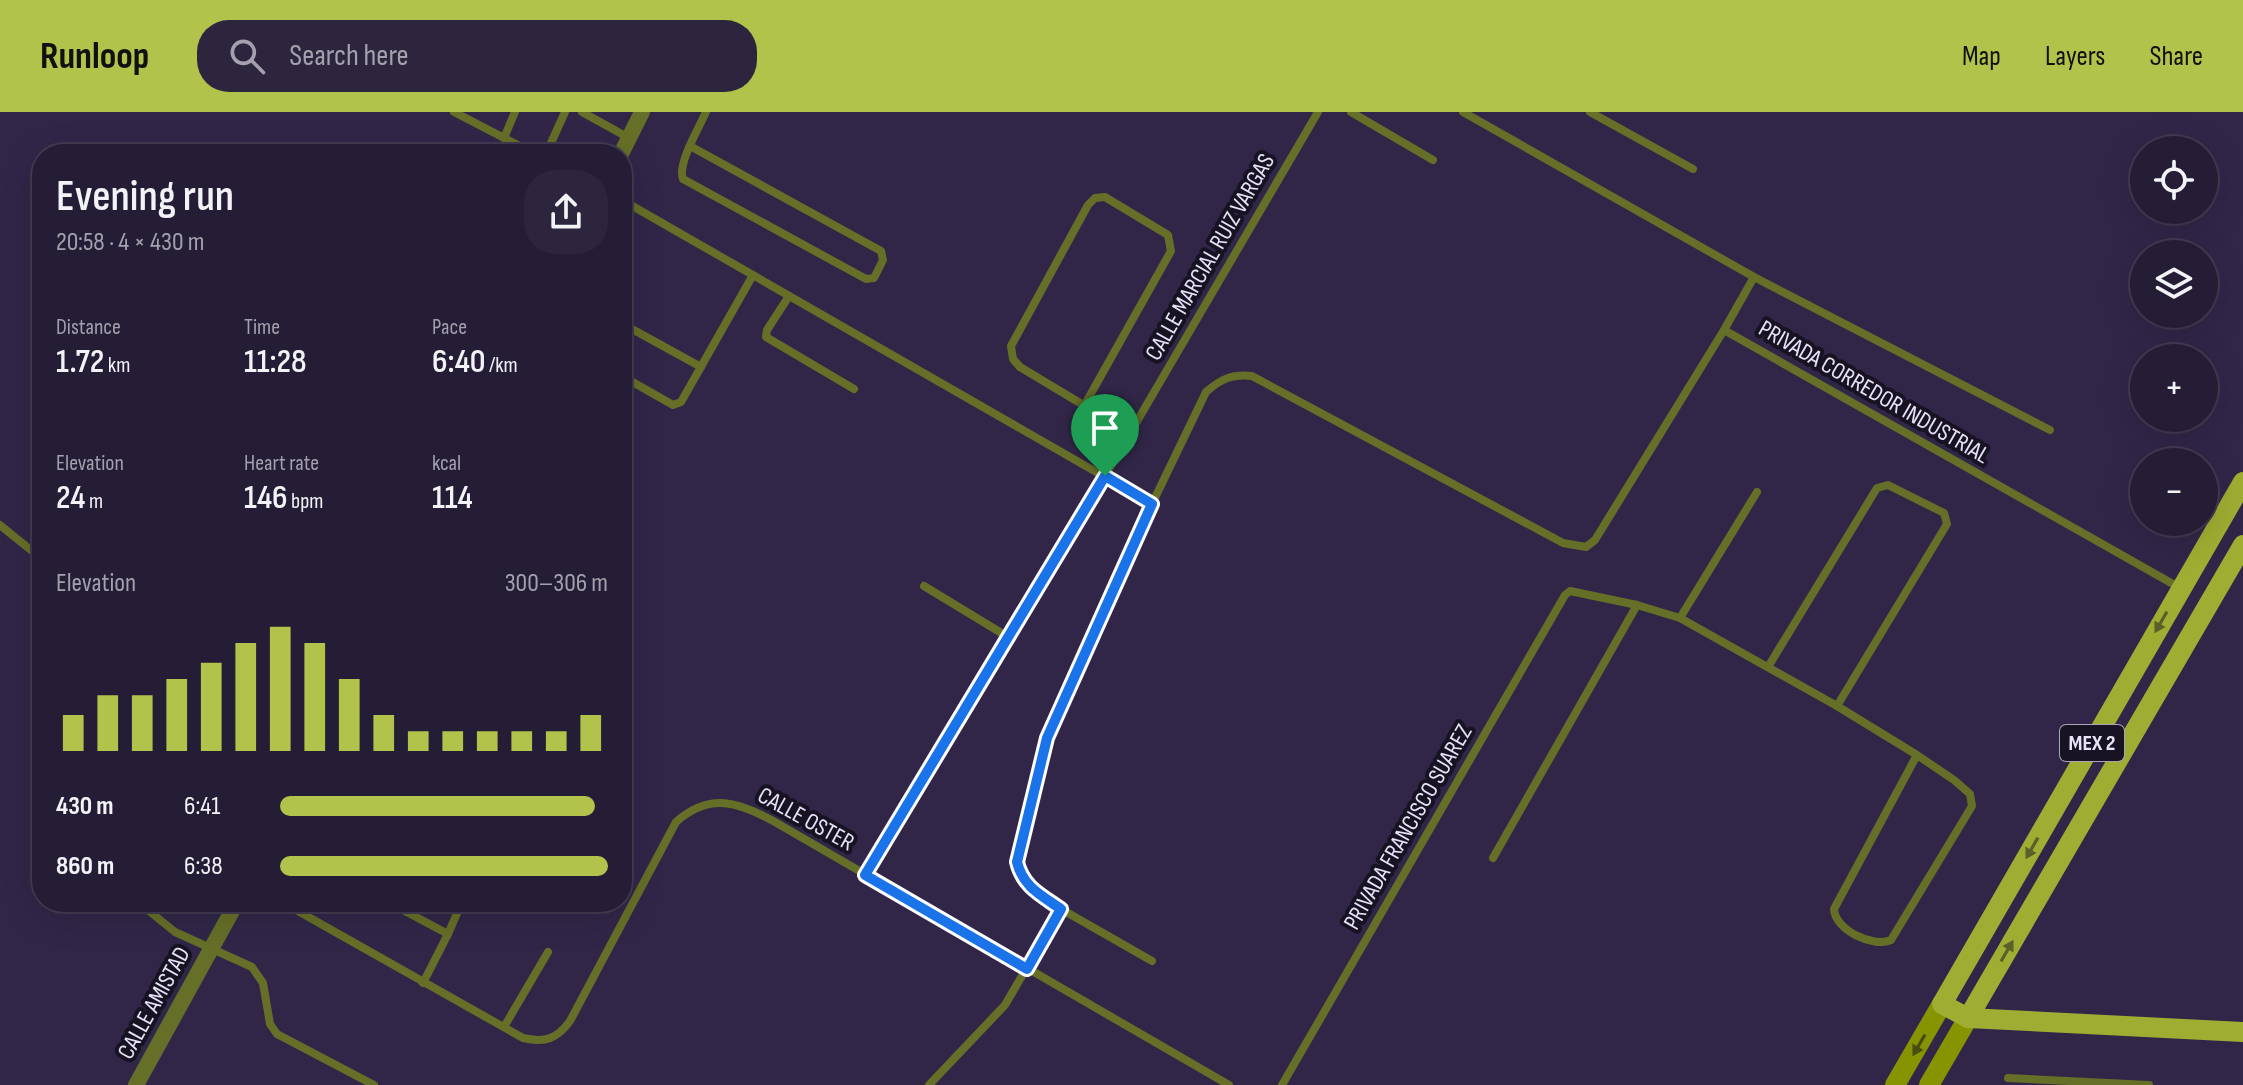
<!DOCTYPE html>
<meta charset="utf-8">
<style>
:root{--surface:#251c36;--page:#2d253e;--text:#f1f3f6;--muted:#a3a1ad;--line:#423a51;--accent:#b2c34c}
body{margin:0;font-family:"Sofia Sans Condensed",sans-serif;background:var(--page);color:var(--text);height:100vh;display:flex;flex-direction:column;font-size:30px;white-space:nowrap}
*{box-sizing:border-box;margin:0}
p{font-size:26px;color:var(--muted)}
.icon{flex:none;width:44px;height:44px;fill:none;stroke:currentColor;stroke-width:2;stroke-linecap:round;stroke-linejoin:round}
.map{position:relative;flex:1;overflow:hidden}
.sheet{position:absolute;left:32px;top:32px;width:600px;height:768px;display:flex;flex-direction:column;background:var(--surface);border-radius:32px;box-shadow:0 8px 32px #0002,0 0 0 2px var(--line)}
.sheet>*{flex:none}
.tools{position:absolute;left:2130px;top:24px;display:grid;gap:16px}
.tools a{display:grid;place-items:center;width:88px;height:88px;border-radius:50%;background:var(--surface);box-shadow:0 8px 32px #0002,0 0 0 2px var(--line);font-size:40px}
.pin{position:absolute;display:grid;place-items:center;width:68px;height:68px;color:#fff;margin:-82px -34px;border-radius:50% 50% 50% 0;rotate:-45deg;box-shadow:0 0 8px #0007}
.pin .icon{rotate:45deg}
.round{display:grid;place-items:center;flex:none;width:84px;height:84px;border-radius:32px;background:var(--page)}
.head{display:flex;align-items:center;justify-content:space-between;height:136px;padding:0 24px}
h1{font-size:44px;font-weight:600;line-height:60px}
.stats{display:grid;grid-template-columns:repeat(3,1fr);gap:12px;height:136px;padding:8px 24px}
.stats div{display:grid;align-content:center}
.stats b{font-size:34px;font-weight:600}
.stats small{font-size:22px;font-weight:400}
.stats p{font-size:22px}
.chart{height:224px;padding:16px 24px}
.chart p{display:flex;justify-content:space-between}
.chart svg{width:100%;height:144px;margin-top:8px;stroke:var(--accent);stroke-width:6}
ul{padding:0 24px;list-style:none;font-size:26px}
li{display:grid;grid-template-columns:128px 96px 1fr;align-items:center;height:60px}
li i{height:20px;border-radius:10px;background:var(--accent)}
header{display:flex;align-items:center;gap:48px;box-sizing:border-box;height:112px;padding:0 40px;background:var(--accent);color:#111}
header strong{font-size:38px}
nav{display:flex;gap:44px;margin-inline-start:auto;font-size:28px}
.search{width:560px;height:72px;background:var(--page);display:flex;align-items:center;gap:20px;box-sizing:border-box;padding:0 28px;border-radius:32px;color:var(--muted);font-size:30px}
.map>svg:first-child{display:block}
</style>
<header>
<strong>Runloop</strong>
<div class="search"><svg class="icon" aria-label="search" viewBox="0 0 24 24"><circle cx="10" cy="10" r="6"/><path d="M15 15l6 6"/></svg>Search here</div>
<nav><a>Map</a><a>Layers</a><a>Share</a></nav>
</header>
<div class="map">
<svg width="2243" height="973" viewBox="0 0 2243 973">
<rect width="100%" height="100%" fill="#312648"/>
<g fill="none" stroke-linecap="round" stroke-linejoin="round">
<g stroke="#656f27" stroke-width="8">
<polyline points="454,0 535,42"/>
<polyline points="582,0 629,26"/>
<polyline points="1351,0 1433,48"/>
<polyline points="1463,0 1754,165 1724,218 2180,476"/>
<polyline points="1590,0 1693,57"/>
<polyline points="504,26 515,0"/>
<path d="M 690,34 L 881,139 L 883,148 L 874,166 L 866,167 L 683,67 C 677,52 699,16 706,0"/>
<polyline points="546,42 565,0"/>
<polyline points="622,88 1152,392"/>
<polyline points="1754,165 2050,318"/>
<polyline points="789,184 767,218 766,225 854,277"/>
<polyline points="622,217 632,217 701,255"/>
<polyline points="622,264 673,293 681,290 753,163"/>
<polyline points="1084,294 1171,139 1168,123 1105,85 1095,86 1088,93 1011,234 1013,247 1020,255 1130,321"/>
<polyline points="0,413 42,447"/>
<polyline points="924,474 1008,525"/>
<polyline points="1680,506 1757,380"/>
<polyline points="1768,555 1877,376 1888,373 1944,401 1947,412 1837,594"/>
<polyline points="1493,746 1637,493"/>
<polyline points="865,763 1105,364 1318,0"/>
<polyline points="138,790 175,820 252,855 263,871 270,912 277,922 374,973"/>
<path d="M 282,790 L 523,926 C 545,931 557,927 570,909 L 676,710 C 710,680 739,690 775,710 L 1229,973"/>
<polyline points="388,790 448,822"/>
<path d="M 1152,849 L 1061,797 L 1028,774 L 1021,764 L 1017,750 L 1041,647 L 1055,607 L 1152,392 L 1206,280 C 1221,267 1231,262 1252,264 L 1563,431 L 1586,435 L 1595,428 L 1724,218"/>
<polyline points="423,871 448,822 462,790"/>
<polyline points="504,915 548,840"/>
<polyline points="2008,966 2149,973"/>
<polyline points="929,973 1005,893 1061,797"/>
<path d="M 1282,973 L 1565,483 L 1570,479 L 1637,493 L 1680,506 L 1837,594 L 1917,643 L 1954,668 L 1970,682 L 1972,694 L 1891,828 C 1873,836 1835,818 1834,797 L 1917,643"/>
</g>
<g stroke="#656f27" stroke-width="16">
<polyline points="621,42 642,0"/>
<polyline points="136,973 237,790"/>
</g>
<g stroke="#859400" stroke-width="20">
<polyline points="1895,973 1942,892"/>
<polyline points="1929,973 1968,906"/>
</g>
<g stroke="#9eae32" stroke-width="20">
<polyline points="2243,370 1942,892 1968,906 2243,920"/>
<polyline points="1968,906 2243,433"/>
</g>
</g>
<defs><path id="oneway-solid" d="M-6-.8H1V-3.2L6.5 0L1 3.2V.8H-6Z" transform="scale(2)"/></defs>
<g fill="#5a602a">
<use href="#oneway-solid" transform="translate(2161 510) rotate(120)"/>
<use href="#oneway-solid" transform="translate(2032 736) rotate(120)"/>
<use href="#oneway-solid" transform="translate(2007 839) rotate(-60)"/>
</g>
<use fill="#484d13" href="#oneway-solid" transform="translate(1919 933) rotate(120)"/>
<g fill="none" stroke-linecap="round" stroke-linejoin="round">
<g stroke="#fff" stroke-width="16">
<path id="route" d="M 1105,364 L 1152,392 L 1047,626 L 1017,750 C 1023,775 1041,783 1061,797 L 1027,857 L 865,763 Z"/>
</g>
<use href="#route" stroke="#1a73e8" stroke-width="10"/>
</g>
<g text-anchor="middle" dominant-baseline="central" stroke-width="8" stroke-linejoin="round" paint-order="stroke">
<rect fill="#171322" stroke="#a9a4b8" stroke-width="2" x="2060" y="613" width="64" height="36" rx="6"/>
<g font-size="22" font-weight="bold" fill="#e8e2f8">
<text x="2092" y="631">MEX 2</text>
</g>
<g font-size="24" fill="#e8e2f8" stroke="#171322">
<text transform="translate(1210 145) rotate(-60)">CALLE MARCIAL RUIZ VARGAS</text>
<text transform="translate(1874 280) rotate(30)">PRIVADA CORREDOR INDUSTRIAL</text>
<text transform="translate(806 707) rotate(29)">CALLE OSTER</text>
<text transform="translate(1408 715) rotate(-60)">PRIVADA FRANCISCO SUAREZ</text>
<text transform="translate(154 891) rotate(-61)">CALLE AMISTAD</text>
</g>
</g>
</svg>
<div class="tools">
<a><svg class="icon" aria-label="locate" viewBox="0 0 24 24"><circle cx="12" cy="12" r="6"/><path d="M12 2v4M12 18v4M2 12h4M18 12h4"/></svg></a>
<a><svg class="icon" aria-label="layers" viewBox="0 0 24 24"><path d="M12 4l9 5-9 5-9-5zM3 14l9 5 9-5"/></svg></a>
<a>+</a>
<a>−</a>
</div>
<div class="pin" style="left:1105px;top:364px;background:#1e9e55"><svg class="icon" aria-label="arrive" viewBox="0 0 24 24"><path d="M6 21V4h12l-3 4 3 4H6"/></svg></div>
<section class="sheet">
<div class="head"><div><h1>Evening run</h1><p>20:58 · 4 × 430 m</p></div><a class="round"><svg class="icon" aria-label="share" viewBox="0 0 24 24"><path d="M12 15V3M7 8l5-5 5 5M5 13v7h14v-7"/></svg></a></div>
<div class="stats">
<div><p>Distance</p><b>1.72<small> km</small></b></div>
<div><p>Time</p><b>11:28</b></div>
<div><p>Pace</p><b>6:40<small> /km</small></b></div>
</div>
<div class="stats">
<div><p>Elevation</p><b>24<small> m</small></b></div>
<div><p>Heart rate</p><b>146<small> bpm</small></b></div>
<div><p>kcal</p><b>114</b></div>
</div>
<div class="chart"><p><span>Elevation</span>300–306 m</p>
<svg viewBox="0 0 160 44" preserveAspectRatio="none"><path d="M5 44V33M15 44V27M25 44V27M35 44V22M45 44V17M55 44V11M65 44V6M75 44V11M85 44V22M95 44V33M105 44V38M115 44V38M125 44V38M135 44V38M145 44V38M155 44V33"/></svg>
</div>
<ul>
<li><b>430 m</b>6:41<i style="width:96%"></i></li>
<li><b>860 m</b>6:38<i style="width:100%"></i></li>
</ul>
</section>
</div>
